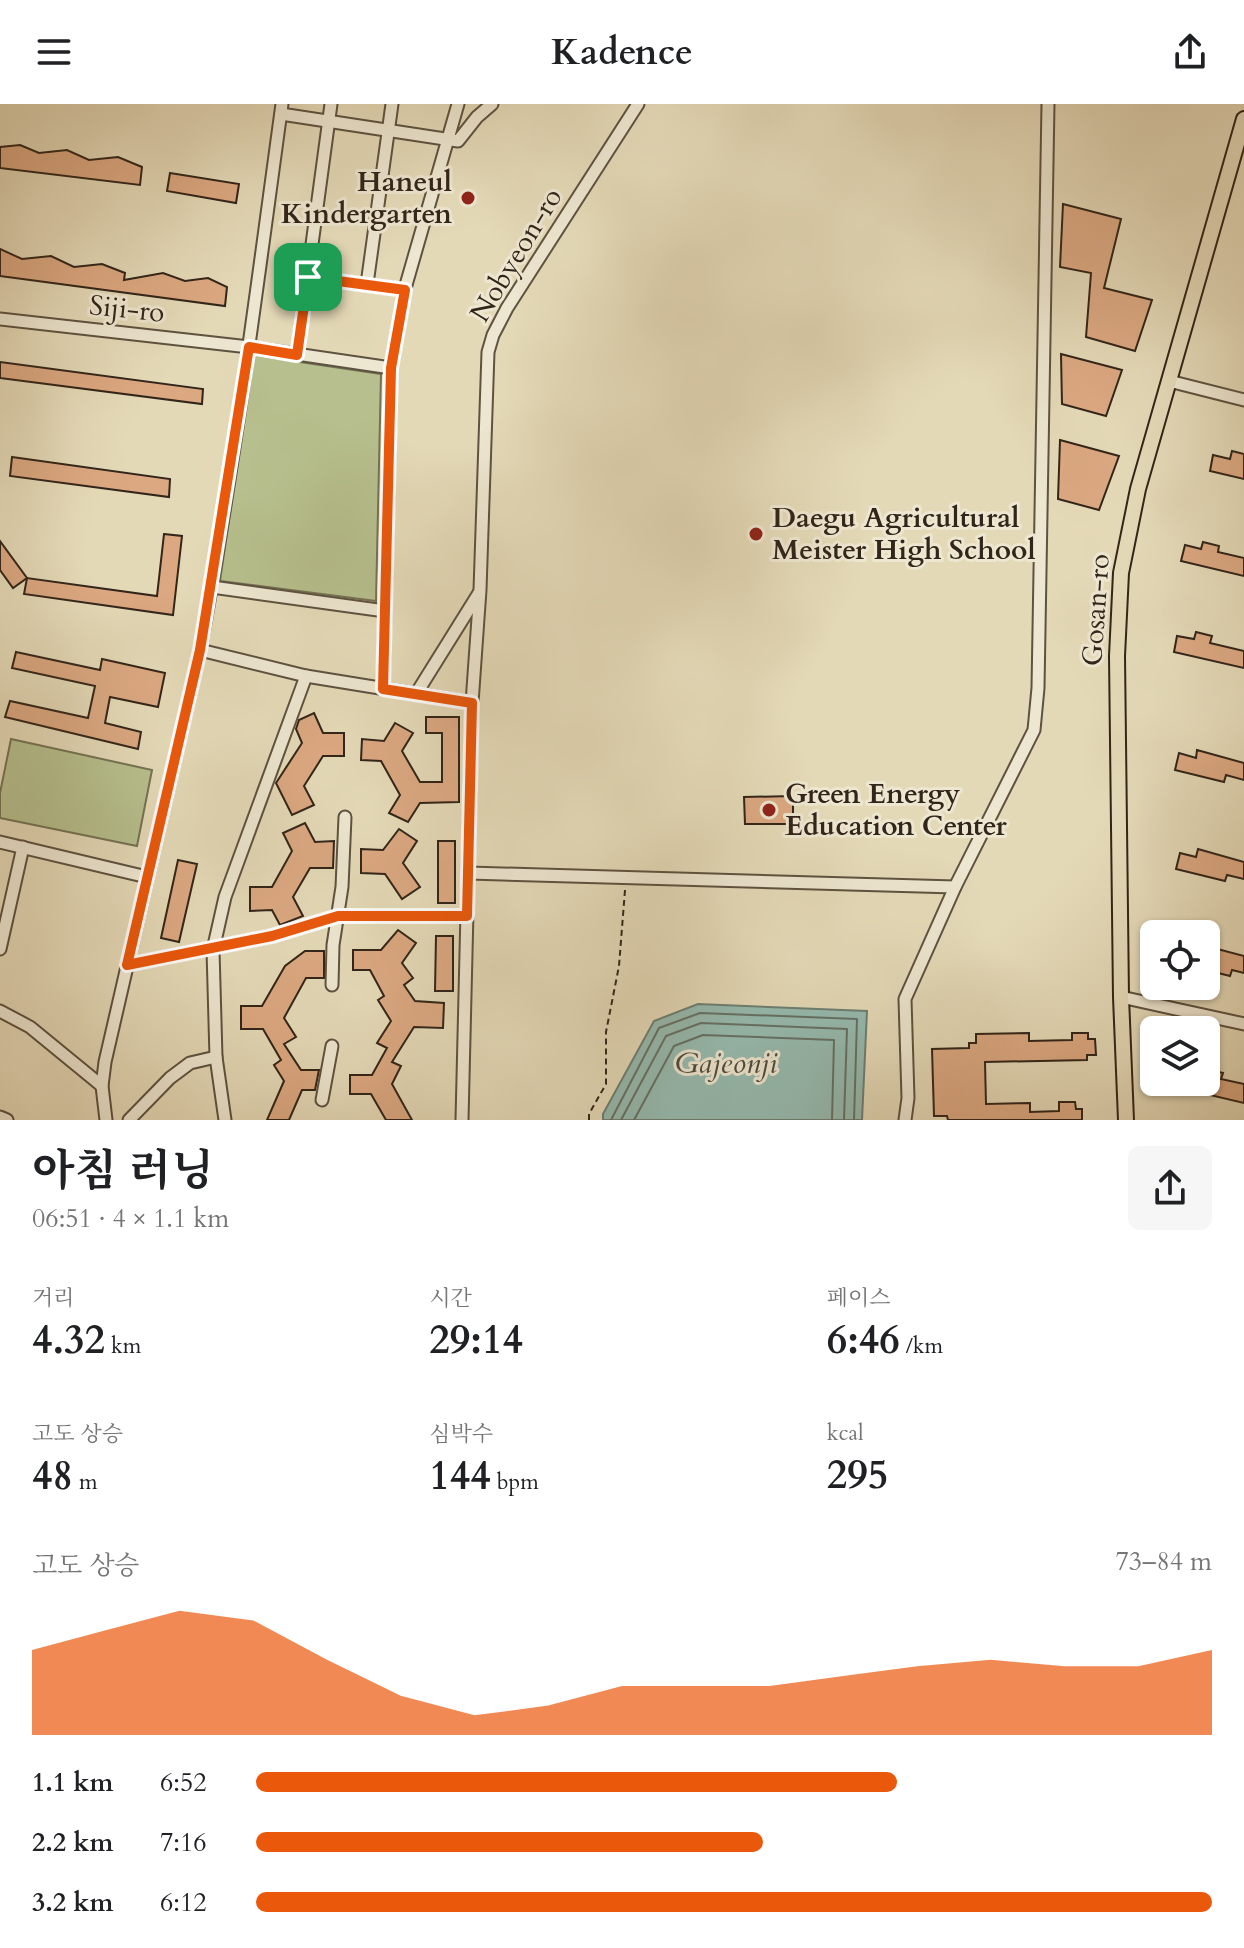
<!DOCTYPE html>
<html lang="ko">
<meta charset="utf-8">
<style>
:root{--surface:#fff;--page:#f6f6f6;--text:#202124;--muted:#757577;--accent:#ea580c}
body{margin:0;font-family:Cardo,"Noto Serif KR",serif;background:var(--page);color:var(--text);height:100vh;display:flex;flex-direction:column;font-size:30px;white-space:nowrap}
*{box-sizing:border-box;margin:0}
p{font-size:26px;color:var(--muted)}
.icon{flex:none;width:44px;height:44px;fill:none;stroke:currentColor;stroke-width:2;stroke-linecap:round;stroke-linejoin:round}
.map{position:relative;height:1016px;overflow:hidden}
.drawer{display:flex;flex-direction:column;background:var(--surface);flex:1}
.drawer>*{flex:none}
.buttons{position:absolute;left:1140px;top:816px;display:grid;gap:16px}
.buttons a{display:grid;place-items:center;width:80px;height:80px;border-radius:12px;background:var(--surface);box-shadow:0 2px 6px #0004;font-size:40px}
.pin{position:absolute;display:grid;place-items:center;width:68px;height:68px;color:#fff;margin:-34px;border-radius:16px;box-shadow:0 4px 12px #0006}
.round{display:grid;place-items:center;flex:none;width:84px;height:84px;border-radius:12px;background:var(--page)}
.headline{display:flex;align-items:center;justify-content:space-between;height:136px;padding:0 32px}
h1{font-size:44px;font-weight:700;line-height:60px}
.stats{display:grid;grid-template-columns:repeat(3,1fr);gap:12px;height:136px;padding:8px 32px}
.stats div{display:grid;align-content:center}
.stats b{font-size:40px;font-weight:700}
.stats small{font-size:22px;font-weight:400}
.stats p{font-size:22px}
.chart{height:224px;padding:16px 32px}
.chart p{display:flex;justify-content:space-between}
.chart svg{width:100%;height:144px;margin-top:8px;fill:var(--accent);opacity:.7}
ul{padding:0 32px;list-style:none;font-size:26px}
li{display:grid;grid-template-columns:128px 96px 1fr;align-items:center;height:60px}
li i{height:20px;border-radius:10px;background:var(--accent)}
header{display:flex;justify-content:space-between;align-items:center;height:104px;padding:0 32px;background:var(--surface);font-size:36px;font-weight:700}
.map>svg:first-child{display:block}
</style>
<header><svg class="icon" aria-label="menu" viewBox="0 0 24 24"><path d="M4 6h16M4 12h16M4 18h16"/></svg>Kadence<svg class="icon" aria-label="share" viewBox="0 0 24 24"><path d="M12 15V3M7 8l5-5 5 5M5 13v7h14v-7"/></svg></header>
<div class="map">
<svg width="1244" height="1016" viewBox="0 0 1244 1016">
<rect width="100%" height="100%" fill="#e4d9b7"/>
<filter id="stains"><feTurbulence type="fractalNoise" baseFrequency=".0025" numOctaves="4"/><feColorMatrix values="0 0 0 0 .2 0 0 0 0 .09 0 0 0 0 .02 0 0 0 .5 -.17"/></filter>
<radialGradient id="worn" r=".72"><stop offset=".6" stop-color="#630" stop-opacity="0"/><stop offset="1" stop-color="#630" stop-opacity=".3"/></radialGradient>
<g fill="#b6bf8d" stroke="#747253" stroke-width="2">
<polygon points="253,251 381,270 376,497 220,477"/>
<polygon points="11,635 152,666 137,742 0,714 0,689"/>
</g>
<polygon fill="#95baaf" stroke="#6d7e73" stroke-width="2" points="698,900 867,907 862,1016 603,1016 603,1010 654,917"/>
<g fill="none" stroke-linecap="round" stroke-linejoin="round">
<g stroke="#647064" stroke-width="2">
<polyline points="611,1016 659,924 700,909 857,915 854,1016"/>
<polyline points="621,1016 666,932 701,919 847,925 844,1016"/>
<polyline points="634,1016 674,942 703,931 834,936 832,1016"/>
</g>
</g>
<g fill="#dba881" stroke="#322519" stroke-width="2">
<polygon points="20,41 39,49 67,46 89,56 118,53 142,63 140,81 0,64 0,43"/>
<polygon points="170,69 239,80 236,99 167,87"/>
<polygon points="1063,100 1121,115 1104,184 1152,196 1135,247 1086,233 1091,169 1060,163"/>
<polygon points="0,145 22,155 51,152 74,163 102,160 125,169 124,176 163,169 185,177 208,174 227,183 225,202 0,172"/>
<polygon points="1061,250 1122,266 1106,312 1062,300"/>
<polygon points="0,258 203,285 202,300 0,274"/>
<polygon points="1060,336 1119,352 1099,406 1058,395"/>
<polygon points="1232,347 1244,350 1244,375 1210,367 1213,351 1230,355"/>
<polygon points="12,353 170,375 169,393 10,372"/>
<polygon points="164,430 182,432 173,511 24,490 27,474 157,492"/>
<polygon points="0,437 27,474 13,484 0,466"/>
<polygon points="1203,438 1219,442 1218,448 1244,454 1244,472 1181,457 1185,441 1201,445"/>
<polygon points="1196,528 1212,532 1210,539 1244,547 1244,564 1174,548 1177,532 1194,535"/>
<polygon points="16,548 100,566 102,555 165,569 158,603 110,593 105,619 141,628 138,645 5,613 10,597 88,614 95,582 12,564"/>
<polygon points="314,609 323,629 344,629 344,652 323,652 304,682 314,701 292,711 276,679 302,639 296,625 299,616"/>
<polygon points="426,613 459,613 459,698 420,699 408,718 389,709 400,691 381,657 361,656 362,635 384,637 395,619 413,629 402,647 420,678 442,678 442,629 426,629"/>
<polygon points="1197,646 1244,659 1244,676 1226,671 1224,678 1175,666 1179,649 1196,654"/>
<polygon points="793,692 793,720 745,720 744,693"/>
<polygon points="305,719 315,738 334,737 333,764 310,764 293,793 303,812 280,821 272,806 250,807 250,783 272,783 292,747 283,729"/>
<polygon points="399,725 417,737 403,759 420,783 402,795 385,770 361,769 361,745 383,746"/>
<rect x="438" y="737" width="17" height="62"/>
<polygon points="1198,745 1244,758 1244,775 1227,771 1225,777 1176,765 1180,749 1196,753"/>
<polygon points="178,756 197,760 179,838 161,834"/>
<polygon points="398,826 416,839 402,859 413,874 404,881 415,897 444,899 443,924 414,923 392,958 401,962 392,980 412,1016 386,1016 371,990 350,990 350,971 372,971 387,944 377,939 391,917 378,896 384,892 370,866 353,866 353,846 381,846"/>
<polygon points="436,832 453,832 453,887 435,887"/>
<polygon points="1206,842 1244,852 1244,869 1232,866 1230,872 1206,866"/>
<polygon points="305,847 324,847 324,874 306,874 284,914 296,933 284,940 301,966 319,966 315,986 302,986 289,1016 267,1016 284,977 274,961 281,956 263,925 241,925 241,902 262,902 285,862"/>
<polygon points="1029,929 1029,937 1072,936 1072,929 1088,929 1088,935 1095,935 1096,951 1087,951 1087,956 985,958 986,1000 1030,999 1030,1008 1059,1007 1059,998 1075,998 1076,1005 1082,1005 1082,1016 948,1016 947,1012 934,1012 932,945 969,944 969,939 976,939 976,930"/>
<polygon points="1206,965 1223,969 1221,975 1244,980 1244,999 1172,982 1172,978 1206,978"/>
</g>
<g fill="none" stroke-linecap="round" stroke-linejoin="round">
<g stroke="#5e5240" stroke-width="15">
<g id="minor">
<polyline points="281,10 458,37 477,13 492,0"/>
<polyline points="308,173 405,186"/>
<polyline points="367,180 392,0"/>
<polyline points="0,215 249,243 391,264"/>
<polyline points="297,251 331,0"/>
<polyline points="1169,277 1244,296"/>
<polyline points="212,483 385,507"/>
<polyline points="200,546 306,572 472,599"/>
<polyline points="383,585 391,264 406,181 458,0"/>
<polyline points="416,590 479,489"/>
<polyline points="0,738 147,773"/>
<polyline points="469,769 955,783"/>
<polyline points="0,845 23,743"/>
<polyline points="127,861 272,832 338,812 467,812"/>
<polyline points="332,881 333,841 342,783 345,713"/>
<polyline points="1121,893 1244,920"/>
<polyline points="0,907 30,923 102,982"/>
<polyline points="322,996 332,942"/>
<polyline points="0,1013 7,1016"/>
<path d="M 106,1016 L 102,982 L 105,958 L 200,546 C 234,365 257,182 282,0"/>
<polyline points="129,1016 170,974 190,959 216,953"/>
<polyline points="225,1016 216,953 213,846 225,793 306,572"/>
<polyline points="462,1016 472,599 480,486 488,248 493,231 507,204 638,0"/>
<polyline points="905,1016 908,994 905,895 955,783 1034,626 1038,584 1048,0"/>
</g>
</g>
<g stroke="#322519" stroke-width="18">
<polyline id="major" points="1126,1016 1121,893 1117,552 1121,469 1138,385 1244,15"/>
</g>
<polyline stroke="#322519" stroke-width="2" stroke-dasharray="6 4" stroke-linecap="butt" points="589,1016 589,1010 606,980 606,928 619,862 625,786"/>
<use href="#minor" stroke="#ede6d0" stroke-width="11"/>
<use href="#major" stroke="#e4d9b7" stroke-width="14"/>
</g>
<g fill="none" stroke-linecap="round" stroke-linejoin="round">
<g stroke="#fff" stroke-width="16">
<polygon id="route" points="308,173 405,186 391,264 383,585 472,599 467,812 338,812 272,832 127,861 200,546 249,243 297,251"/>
</g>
<use href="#route" stroke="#ea580c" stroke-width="10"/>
</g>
<g fill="#8f2418" stroke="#ede6d0" stroke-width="3">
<circle cx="468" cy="94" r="8"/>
<circle cx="756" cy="430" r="8"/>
<circle cx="769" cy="706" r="8"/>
</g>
<g text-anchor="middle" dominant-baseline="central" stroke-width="6" stroke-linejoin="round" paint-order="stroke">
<g font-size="28" font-weight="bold" fill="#322519" stroke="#ede6d0" text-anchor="start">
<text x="452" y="78" text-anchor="end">Haneul<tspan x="452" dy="32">Kindergarten</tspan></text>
<text x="772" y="414">Daegu Agricultural<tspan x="772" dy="32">Meister High School</tspan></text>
<text x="785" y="690">Green Energy<tspan x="785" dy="32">Education Center</tspan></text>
</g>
<g font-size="28" fill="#322519" stroke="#ede6d0">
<text transform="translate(516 151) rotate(-59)">Nobyeon-ro</text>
<text transform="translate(127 205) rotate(6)">Siji-ro</text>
<text transform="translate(1096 506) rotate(-86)">Gosan-ro</text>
</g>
<g font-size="30" font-style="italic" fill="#4b4a3e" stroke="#ede6d0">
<text x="726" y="959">Gajeonji</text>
</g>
</g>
<rect width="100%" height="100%" filter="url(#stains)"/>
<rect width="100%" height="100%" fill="url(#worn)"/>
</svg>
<div class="buttons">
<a><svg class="icon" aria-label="locate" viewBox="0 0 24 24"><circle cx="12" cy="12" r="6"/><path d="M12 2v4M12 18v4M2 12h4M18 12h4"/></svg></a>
<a><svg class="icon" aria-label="layers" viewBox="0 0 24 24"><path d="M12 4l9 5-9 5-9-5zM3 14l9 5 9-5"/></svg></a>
</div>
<div class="pin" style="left:308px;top:173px;background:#1e9e55"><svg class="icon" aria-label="arrive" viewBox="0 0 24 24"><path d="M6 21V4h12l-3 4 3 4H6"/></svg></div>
</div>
<section class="drawer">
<div class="headline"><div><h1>아침 러닝</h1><p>06:51 · 4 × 1.1 km</p></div><a class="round"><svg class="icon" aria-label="share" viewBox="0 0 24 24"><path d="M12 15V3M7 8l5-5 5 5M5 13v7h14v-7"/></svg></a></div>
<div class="stats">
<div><p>거리</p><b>4.32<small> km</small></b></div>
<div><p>시간</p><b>29:14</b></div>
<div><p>페이스</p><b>6:46<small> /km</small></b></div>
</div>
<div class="stats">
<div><p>고도 상승</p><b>48<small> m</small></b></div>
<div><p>심박수</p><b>144<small> bpm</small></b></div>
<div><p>kcal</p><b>295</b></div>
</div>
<div class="chart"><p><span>고도 상승</span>73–84 m</p>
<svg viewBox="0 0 160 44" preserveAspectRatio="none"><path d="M0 44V18L10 12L20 6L30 9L40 21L50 32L60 38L70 35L80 29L90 29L100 29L110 26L120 23L130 21L140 23L150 23L160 18V44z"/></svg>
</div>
<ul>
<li><b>1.1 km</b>6:52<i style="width:67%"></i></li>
<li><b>2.2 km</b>7:16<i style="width:53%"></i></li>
<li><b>3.2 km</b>6:12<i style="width:100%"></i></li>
</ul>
</section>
